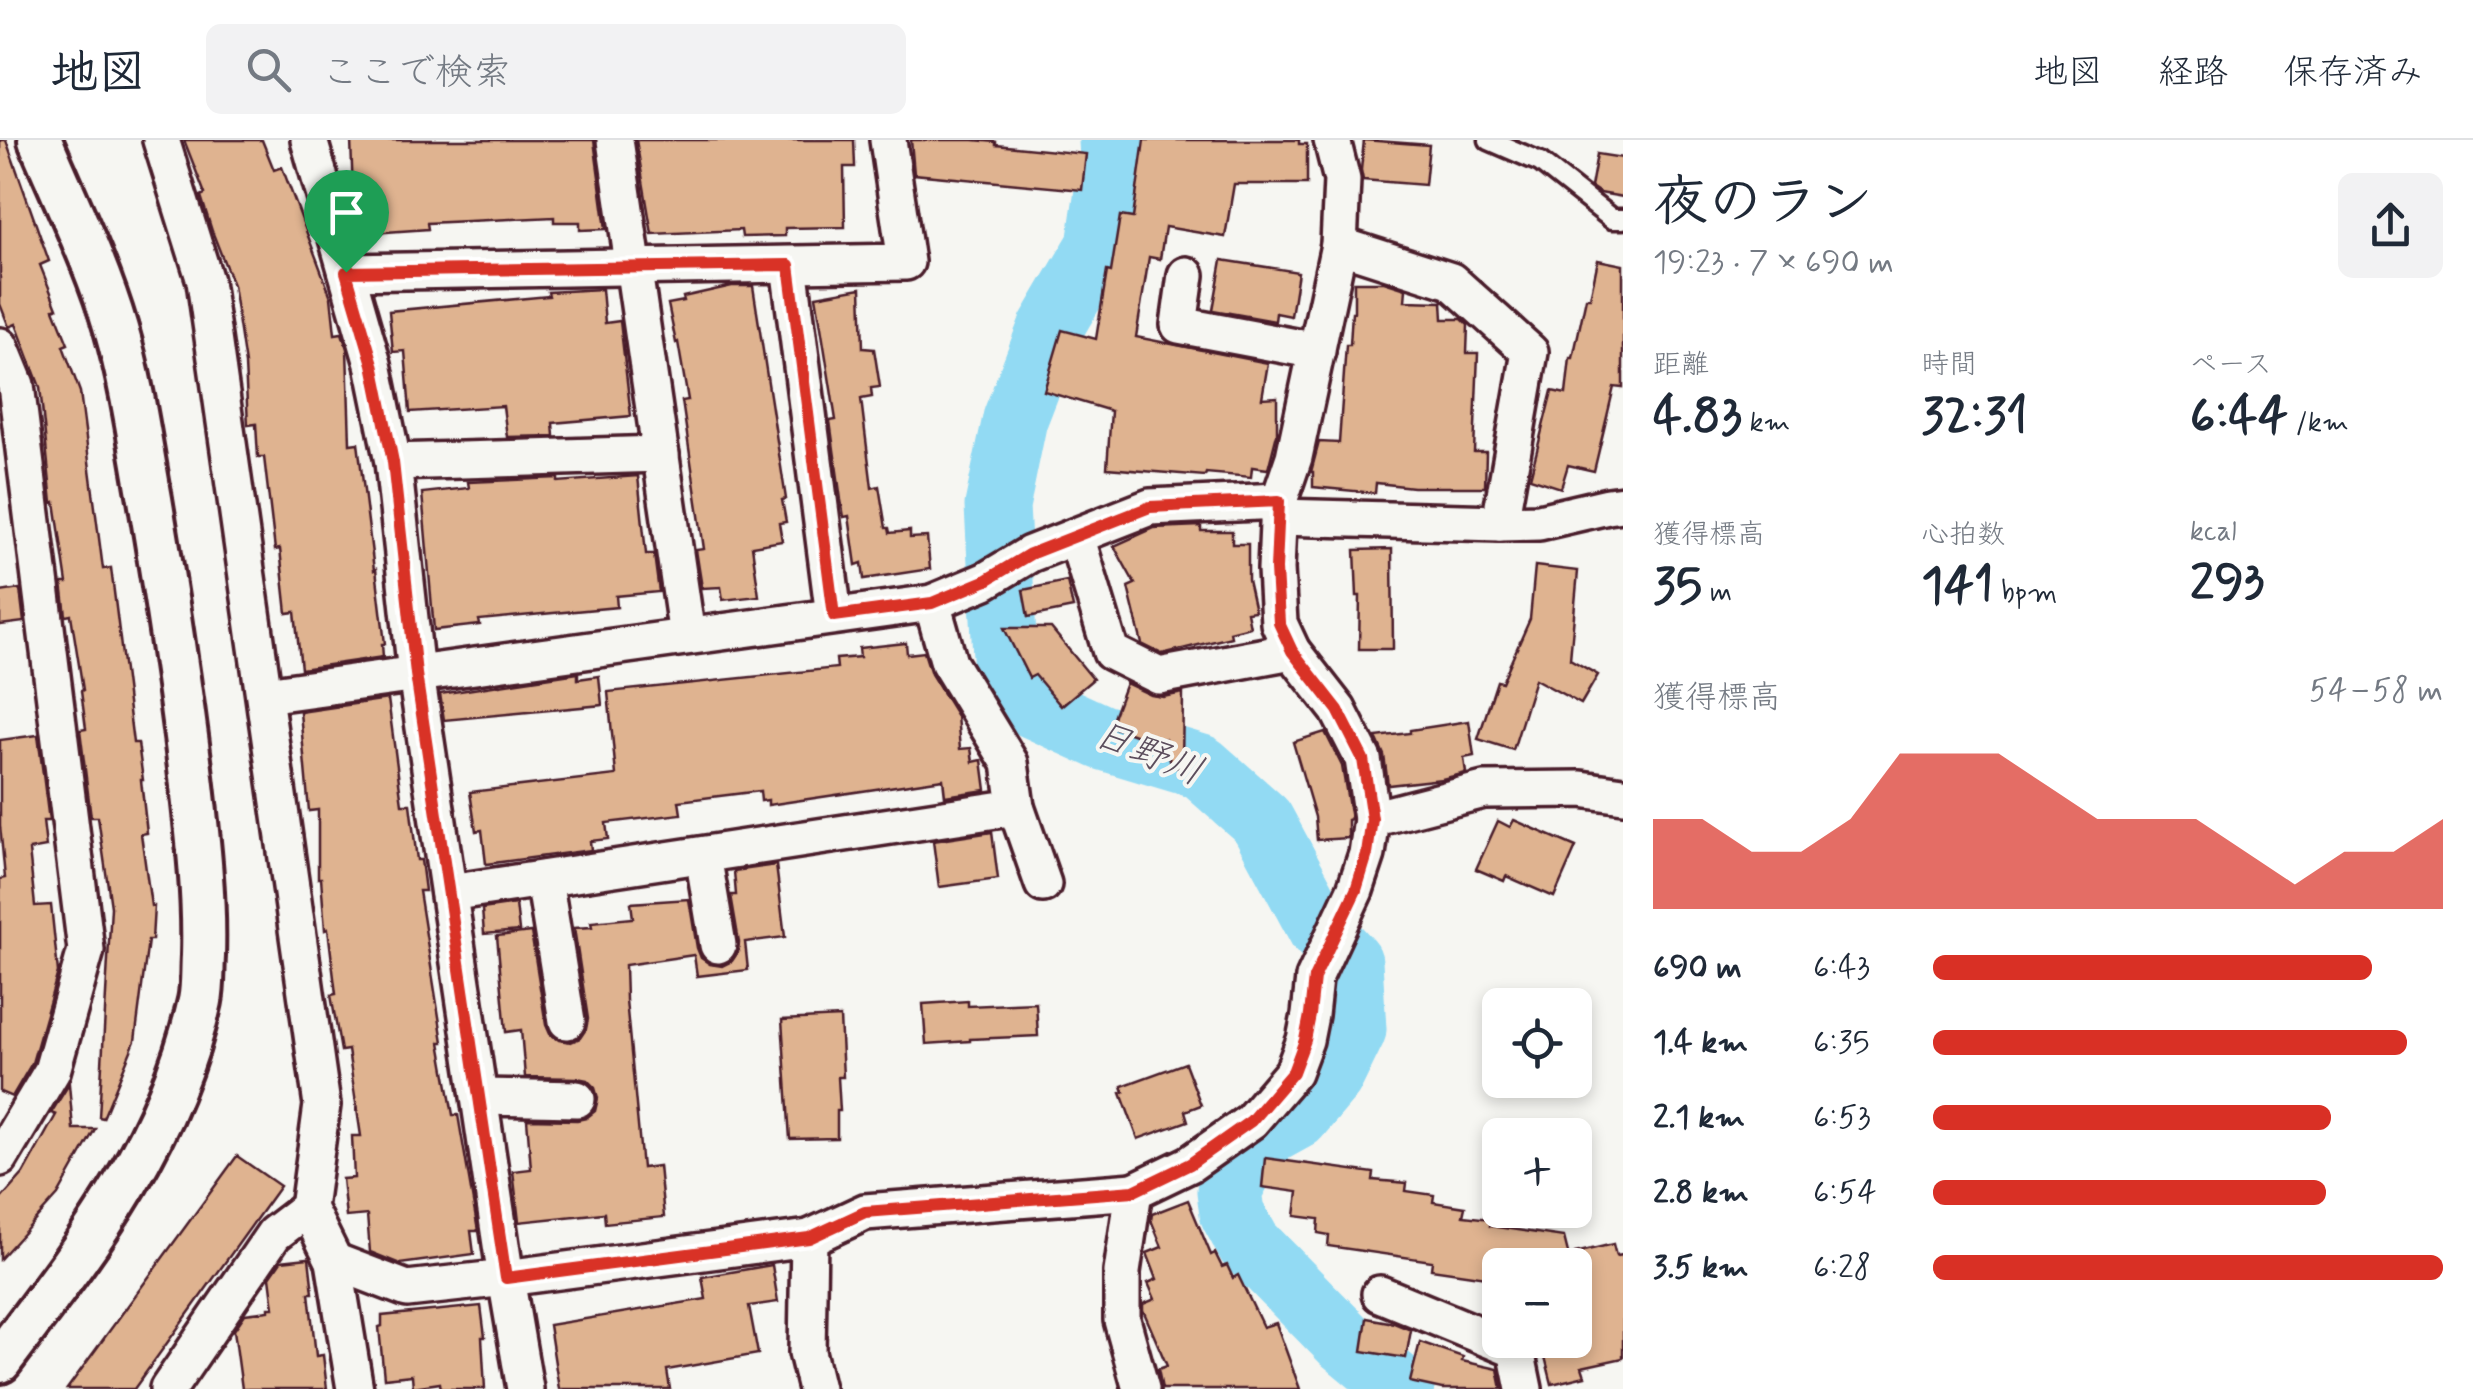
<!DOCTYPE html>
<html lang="ja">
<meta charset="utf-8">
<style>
:root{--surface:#fff;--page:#f2f2f3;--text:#1f2937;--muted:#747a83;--line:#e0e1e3;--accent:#d93025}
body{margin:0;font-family:Mynerve,"Klee One",sans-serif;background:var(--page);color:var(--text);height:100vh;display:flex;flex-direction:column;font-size:38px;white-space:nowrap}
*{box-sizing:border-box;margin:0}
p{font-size:32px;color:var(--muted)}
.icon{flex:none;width:55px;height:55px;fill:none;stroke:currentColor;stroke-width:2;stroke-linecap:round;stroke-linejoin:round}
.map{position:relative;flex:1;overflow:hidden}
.drawer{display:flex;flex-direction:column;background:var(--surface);width:850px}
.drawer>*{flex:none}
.tools{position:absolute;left:1482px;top:848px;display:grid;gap:20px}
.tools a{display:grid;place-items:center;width:110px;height:110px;border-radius:15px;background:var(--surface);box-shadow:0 5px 15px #0003;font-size:50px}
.pin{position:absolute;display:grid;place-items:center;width:85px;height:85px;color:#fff;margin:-102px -42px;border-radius:50% 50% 50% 0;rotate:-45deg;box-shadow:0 0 10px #0007}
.pin .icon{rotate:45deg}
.round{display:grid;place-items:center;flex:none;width:105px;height:105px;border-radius:15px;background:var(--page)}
.summary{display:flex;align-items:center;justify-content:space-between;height:170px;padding:0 30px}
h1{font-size:55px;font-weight:800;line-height:75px}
.figures{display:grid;grid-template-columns:repeat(3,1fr);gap:15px;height:170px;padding:10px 30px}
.figures div{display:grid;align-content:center}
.figures b{font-size:50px;font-weight:800}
.figures small{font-size:28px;font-weight:400}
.figures p{font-size:28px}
.chart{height:280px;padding:20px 30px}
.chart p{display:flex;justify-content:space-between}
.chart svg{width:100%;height:180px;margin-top:10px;fill:var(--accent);opacity:.7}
ul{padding:0 30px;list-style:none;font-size:32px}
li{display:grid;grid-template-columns:160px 120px 1fr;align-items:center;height:75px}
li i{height:25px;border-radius:12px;background:var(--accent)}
header{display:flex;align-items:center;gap:60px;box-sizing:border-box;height:140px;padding:0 50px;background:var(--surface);border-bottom:2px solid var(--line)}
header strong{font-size:48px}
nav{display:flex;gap:55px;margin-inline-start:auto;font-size:35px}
.search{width:700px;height:90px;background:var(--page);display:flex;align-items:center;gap:25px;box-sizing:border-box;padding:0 35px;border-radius:15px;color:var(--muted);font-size:38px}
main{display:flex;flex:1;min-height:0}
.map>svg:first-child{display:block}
</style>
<header>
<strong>地図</strong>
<div class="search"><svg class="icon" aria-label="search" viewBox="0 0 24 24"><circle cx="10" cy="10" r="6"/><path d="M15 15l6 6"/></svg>ここで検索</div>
<nav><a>地図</a><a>経路</a><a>保存済み</a></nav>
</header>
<main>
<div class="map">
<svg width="1623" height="1249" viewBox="0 0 1623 1249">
<rect width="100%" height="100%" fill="#f6f6f2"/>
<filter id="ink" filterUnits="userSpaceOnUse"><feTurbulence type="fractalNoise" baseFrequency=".01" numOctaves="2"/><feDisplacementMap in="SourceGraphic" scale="20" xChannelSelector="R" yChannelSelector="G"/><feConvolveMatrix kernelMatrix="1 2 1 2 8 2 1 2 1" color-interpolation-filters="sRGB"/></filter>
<g filter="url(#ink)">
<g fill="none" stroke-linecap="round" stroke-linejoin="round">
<polyline stroke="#92daf3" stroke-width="65" points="1111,0 1112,17 1099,106 1050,189 1015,279 997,366 1006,535 1033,566 1101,597 1201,627 1262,681 1320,789 1350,822 1354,890 1331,937 1297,977 1268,993 1245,1021 1229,1051 1232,1073 1249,1104 1343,1200 1402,1249"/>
</g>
<g fill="#dfb390" stroke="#4a1f2b" stroke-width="2.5">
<polygon points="0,0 6,0 49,121 40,125 57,168 54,169 68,204 63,206 80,252 103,429 111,428 133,603 138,603 143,640 141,640 147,693 141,694 151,766 154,766 152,800 148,800 135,901 103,978 99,977 111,767 98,677 91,677 80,590 86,589 81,551 83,550 71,475 66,476 62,443 67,443 55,362 52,363 40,247 16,184 9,187 0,164"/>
<polygon points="184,0 262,0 274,30 282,27 331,157 335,194 342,193 347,209 350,304 358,303 374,430 376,429 385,504 382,504 383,517 301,529 295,472 287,473 280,409 275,410 264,317 258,317 256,284 248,285 245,224 233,145 212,91 201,56 205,54"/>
<polygon points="351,0 594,0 606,89 580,90 580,82 554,82 554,77 427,83 428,89 358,94 354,80"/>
<polygon points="636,0 854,0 855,27 844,27 845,87 785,88 785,96 742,97 741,90 652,94"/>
<polygon points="911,0 973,0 996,2 996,5 1086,14 1082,50 914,34"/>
<polygon points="1144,0 1299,0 1299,4 1307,4 1307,44 1234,44 1225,97 1165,87 1160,119 1149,117 1136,197 1268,223 1262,258 1277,257 1277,294 1268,329 1252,327 1251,337 1206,333 1205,336 1107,328 1111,271 1044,251 1062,190 1096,199 1107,131 1111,132 1120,76 1133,78"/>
<polygon points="1364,0 1429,5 1425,45 1363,40 1361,30"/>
<polygon points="1597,14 1623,18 1623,57 1600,53 1591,47"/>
<polygon points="1222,120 1298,132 1291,176 1276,173 1275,181 1213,170"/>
<polygon points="1598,120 1623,125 1623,248 1614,247 1594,331 1568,325 1561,348 1530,338 1552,251 1566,254 1570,218 1573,218 1586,158 1590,158"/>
<polygon points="1354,142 1384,142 1406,149 1405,161 1442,162 1443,179 1462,179 1468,185 1467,213 1478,213 1474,312 1486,312 1485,347 1413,347 1376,343 1375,353 1313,347 1313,332 1311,332 1319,302 1339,303 1346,205 1350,205 1352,172 1354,172"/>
<polygon points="732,146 753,146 786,359 782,360 786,382 779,383 782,401 752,406 759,456 723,460 721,447 702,448 696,410 704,409 682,261 688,260 678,202 676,203 668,164 684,161 683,157"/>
<polygon points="861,148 863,208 874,209 880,247 871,248 872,257 861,259 872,348 879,346 886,388 889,388 890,393 910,391 910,398 927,397 930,429 864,439 862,423 856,425 849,376 844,377 841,360 830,281 836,280 816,156"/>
<polygon points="602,149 605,183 620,181 631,276 553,283 554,296 507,297 503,266 410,272 405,211 393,212 389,171 549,156 548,152"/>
<polygon points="638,336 646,414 654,414 659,452 616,456 617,467 479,480 480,485 434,490 422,353 469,348 468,342 558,338 558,342"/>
<polygon points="1201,386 1201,391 1232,391 1232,404 1248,404 1248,440 1255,471 1247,472 1250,487 1230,492 1231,497 1162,514 1142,504 1128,447 1135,444 1114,406 1154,388"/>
<polygon points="1392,409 1393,509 1359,509 1360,456 1357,456 1355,410"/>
<polygon points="1535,426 1578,431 1570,519 1598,535 1581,564 1535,539 1513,610 1478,599 1497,541 1502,542 1530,479"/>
<polygon points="1067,441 1073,468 1028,477 1023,450"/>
<polygon points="20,449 24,482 0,485 0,452"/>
<polygon points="1004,488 1051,488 1093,539 1061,566 1035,535 1029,538"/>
<polygon points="906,503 907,514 924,512 931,534 957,576 960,609 971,608 973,622 982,620 986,650 945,656 943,639 768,665 768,660 761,661 760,651 679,661 681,674 606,683 608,699 590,701 591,710 486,724 482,690 476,691 470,652 616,635 608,552 837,528 836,519 860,517 859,508"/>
<polygon points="578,533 578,539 599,536 602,565 444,580 440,554"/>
<polygon points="1126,543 1151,555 1163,557 1183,553 1182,627 1172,628 1165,599 1146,599 1110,586"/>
<polygon points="388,559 402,664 410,664 417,720 421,720 425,751 419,751 443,902 440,902 453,975 458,975 478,1091 471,1091 474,1114 400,1124 370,1112 367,1075 346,1077 342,1039 354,1038 352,996 361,996 348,910 341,911 331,855 336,854 328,789 325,790 321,738 318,738 318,670 309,671 300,572"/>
<polygon points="1469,581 1474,616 1464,618 1466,633 1442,639 1388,645 1384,615 1376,597 1410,593 1410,590"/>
<polygon points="1325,592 1342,626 1351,679 1348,680 1348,698 1317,700 1315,677 1293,602"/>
<polygon points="38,595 49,681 43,681 46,707 29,710 35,766 51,765 58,832 32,923 12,957 0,952 0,739 5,738 0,685 0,600"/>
<polygon points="1514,680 1576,707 1554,757 1506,736 1504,741 1476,729 1498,681 1510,687"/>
<polygon points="992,692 998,739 939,747 933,701"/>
<polygon points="776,725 785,797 745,802 748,830 697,836 694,815 625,825 626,860 642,1028 659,1026 664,1077 605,1083 604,1073 519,1082 513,1031 531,1029 527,979 577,980 586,978 595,971 598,958 595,948 587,940 577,938 525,937 521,890 506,892 497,796 531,792 546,885 550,894 559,900 571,902 580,898 586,889 588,879 574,788 592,787 591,782 633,778 631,763 689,759 697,808 701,818 710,824 722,826 732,821 738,812 739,802 731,755 736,755 734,731"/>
<polygon points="516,764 519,791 484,794 482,769"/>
<polygon points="968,861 968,866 1036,863 1038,896 970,899 970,901 926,904 923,864"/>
<polygon points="840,877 843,937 838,937 840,971 837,971 837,998 790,999 782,880"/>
<polygon points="1185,923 1201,965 1185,971 1188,981 1138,999 1121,953 1124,952 1122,946"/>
<polygon points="69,944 73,989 95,989 58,1055 0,1119 0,1060 23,1034 56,975 51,973"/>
<polygon points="237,1016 280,1046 134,1249 67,1249"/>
<polygon points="1265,1018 1374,1033 1373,1040 1407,1043 1406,1051 1434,1055 1433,1062 1465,1067 1463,1076 1491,1079 1490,1086 1564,1097 1571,1125 1500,1125 1500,1139 1431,1129 1432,1121 1328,1106 1329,1095 1318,1093 1319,1079 1295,1076 1298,1052 1262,1047"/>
<polygon points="1188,1060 1211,1115 1215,1113 1222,1127 1227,1125 1233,1138 1238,1135 1263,1187 1276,1183 1300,1249 1162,1249 1158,1229 1167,1226 1143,1170 1143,1164 1155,1159 1148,1143 1157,1139 1147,1113 1162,1107 1151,1080 1152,1074"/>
<polygon points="1613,1104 1616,1116 1623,1115 1623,1218 1582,1227 1585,1236 1552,1244 1542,1205 1561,1200 1575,1200 1575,1113"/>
<polygon points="309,1118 313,1153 309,1153 316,1216 323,1215 327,1249 242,1249 234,1190 245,1174 269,1171 269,1168 274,1168 270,1137 281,1121"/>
<polygon points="772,1125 778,1162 749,1166 758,1214 667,1230 670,1249 559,1249 549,1185 706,1159 702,1137"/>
<polygon points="481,1166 485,1197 482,1197 485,1249 441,1249 440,1243 413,1247 412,1235 384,1238 379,1187 382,1186 382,1176"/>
<polygon points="1367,1178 1394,1183 1411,1190 1406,1218 1362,1211"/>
<polygon points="1420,1202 1463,1217 1462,1221 1498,1229 1502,1249 1442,1249 1410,1242"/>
</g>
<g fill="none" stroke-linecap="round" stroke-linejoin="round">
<g stroke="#4a1f2b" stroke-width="25">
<polyline id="service" points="1489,0 1540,22 1612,79 1623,79"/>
</g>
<g stroke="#4a1f2b" stroke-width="42">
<g id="minor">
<polyline points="161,0 205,141 322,965 308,1068 334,1121 355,1249"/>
<polyline points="309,0 373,224 393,322 416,534 506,1138 525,1249"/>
<polyline points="615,0 687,496"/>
<polyline points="1339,105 1451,141 1530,212 1500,383"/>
<polyline points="789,125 834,476"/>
<polyline points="347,132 906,122 888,0"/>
<polyline points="1186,135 1179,185 1317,211"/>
<polyline points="0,206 16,245 86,810 52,931 0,1018"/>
<polyline points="393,322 661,314"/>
<polyline points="1278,377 1500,383 1539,382 1608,366 1623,364"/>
<polyline points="1076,396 1111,512 1159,536 1292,511"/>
<polyline points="932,463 949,523 1010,623 1016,667 1043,744"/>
<polyline points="265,555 932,463 985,441 1030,414 1150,367 1279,361"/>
<polyline points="1372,679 1484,650 1581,649 1623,655"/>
<polyline points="703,715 718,805"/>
<polyline points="544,739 567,881"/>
<polyline points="449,753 1016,667"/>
<polyline points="480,957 577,959"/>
<polyline points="809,1098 807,1212 816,1249"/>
<polyline points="334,1121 407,1149 506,1138 809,1098 865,1072 1134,1051"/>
<polyline points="1380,1154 1516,1210 1524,1249"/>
<polyline points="168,1249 274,1094 308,1068"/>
<polyline points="1141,1249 1122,1180 1122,1132 1134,1051 1190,1024 1251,981 1293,932 1305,900 1310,875 1314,838 1355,750 1367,714 1372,679 1363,619 1338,570 1292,511 1279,483 1276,429 1279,361 1294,317 1339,105 1342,40 1332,0"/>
</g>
</g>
<g stroke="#4a1f2b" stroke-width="50">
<path id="tertiary" d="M 0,1221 C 86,1107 168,1004 200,861 C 203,847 202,831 203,816 C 205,753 197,690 190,628 C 179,538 165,449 150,359 C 140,303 132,244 116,189 C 97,124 66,62 40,0"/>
</g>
<use href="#service" stroke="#f6f6f2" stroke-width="18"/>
<use href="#minor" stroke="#f6f6f2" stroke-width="35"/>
<use href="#tertiary" stroke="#f6f6f2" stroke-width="42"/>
</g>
</g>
<g fill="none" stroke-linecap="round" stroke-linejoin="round" filter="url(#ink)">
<g stroke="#fff" stroke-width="20">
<polygon id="route" points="789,125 834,476 932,463 985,441 1030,414 1150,367 1279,361 1276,429 1279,483 1292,511 1338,570 1363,619 1372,679 1367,714 1356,750 1314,838 1310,875 1305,900 1293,932 1251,981 1190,1024 1134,1051 865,1072 809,1098 506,1138 416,534 393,322 373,224 346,132"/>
</g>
<use href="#route" stroke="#d93025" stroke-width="12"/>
</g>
<g text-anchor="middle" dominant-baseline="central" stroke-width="8" stroke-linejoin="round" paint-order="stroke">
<g font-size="38" font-style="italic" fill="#5c4e5d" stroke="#f6f6f2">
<text transform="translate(1148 614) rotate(22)">日野川</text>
</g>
</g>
</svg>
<div class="tools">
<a><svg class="icon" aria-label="locate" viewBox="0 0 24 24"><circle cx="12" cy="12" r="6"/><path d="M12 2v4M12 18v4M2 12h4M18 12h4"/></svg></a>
<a>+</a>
<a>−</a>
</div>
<div class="pin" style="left:346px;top:132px;background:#1e9e55"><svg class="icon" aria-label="arrive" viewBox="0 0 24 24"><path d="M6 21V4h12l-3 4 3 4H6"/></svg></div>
</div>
<section class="drawer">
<div class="summary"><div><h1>夜のラン</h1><p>19:23 · 7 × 690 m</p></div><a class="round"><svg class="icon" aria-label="share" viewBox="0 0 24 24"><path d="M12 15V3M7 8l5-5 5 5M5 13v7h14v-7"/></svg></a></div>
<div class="figures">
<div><p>距離</p><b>4.83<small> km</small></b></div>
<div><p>時間</p><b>32:31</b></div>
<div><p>ペース</p><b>6:44<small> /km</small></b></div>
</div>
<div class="figures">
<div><p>獲得標高</p><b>35<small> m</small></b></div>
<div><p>心拍数</p><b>141<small> bpm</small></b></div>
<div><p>kcal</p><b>293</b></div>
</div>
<div class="chart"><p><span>獲得標高</span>54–58 m</p>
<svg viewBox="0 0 160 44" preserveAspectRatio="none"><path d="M0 44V22L10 22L20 30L30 30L40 22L50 6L60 6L70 6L80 14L90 22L100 22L110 22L120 30L130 38L140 30L150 30L160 22V44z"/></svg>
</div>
<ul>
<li><b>690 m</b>6:43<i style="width:86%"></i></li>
<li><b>1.4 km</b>6:35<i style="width:93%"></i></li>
<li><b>2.1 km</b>6:53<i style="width:78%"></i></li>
<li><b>2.8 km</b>6:54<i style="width:77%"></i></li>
<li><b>3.5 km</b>6:28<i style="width:100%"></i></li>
</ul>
</section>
</main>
